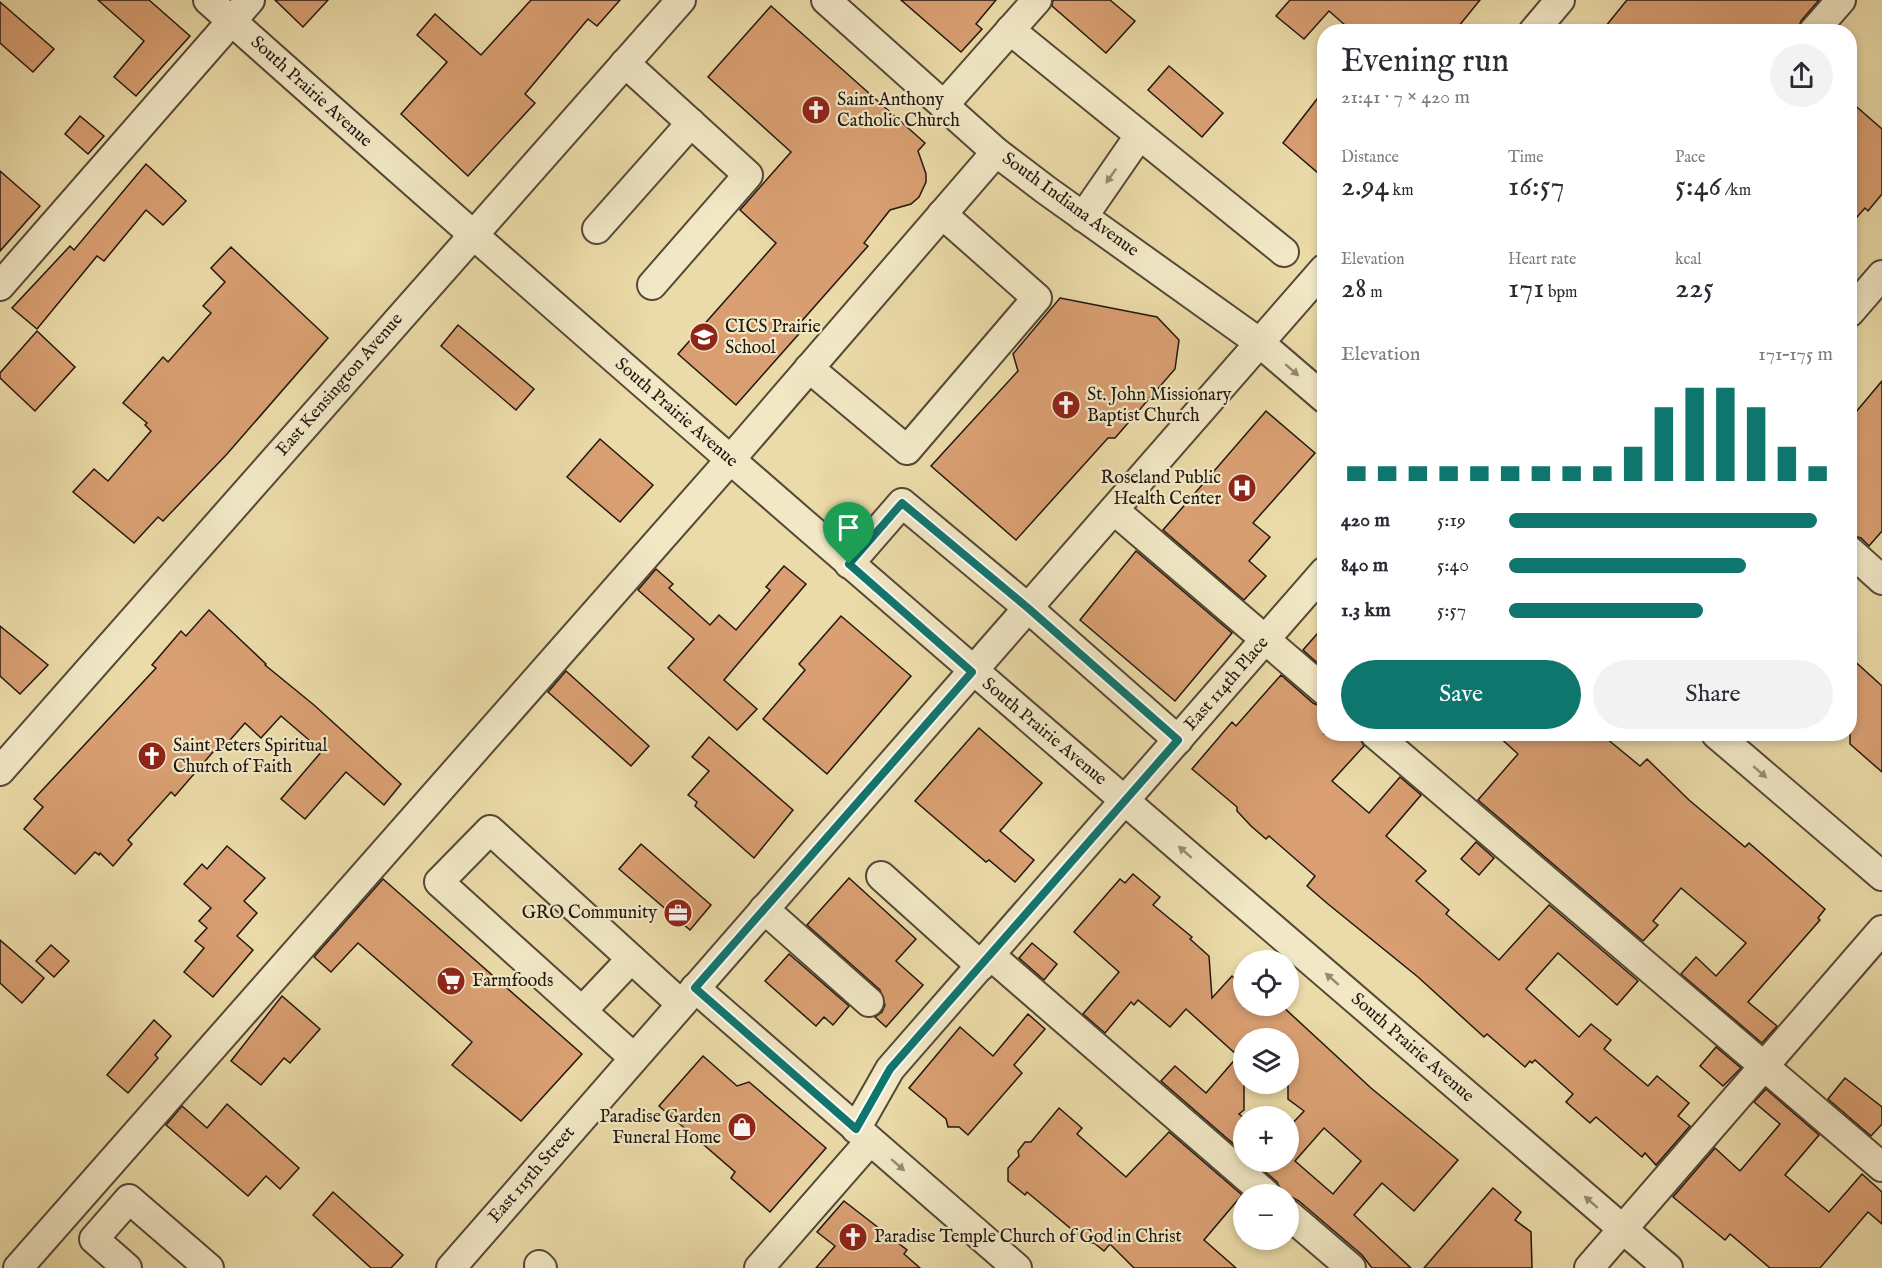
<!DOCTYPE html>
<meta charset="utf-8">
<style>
:root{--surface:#fff;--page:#f2f2f3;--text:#2b2b33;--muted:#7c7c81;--accent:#0f766e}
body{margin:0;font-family:"IM FELL English",serif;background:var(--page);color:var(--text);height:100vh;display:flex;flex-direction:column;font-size:22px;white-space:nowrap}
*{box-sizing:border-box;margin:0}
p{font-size:20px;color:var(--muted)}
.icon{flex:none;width:33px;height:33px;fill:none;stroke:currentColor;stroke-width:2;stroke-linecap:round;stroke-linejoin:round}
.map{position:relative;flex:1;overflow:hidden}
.side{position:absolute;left:1317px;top:24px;width:540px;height:717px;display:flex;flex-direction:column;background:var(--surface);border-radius:24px;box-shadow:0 3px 9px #0003}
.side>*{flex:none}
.controls{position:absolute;left:1233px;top:950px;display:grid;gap:12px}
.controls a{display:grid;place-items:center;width:66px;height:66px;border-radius:50%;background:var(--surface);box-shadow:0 3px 9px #0003;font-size:30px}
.pin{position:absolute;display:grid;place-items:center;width:51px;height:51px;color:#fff;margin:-62px -26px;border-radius:50% 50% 50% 0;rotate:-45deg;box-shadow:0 0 6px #0007}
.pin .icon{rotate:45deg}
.round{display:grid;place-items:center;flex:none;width:63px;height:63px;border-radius:32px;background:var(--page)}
.headline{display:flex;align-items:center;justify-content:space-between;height:102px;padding:0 24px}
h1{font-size:33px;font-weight:600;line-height:45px}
.figures{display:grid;grid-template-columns:repeat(3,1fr);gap:9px;height:102px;padding:6px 24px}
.figures div{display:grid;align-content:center}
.figures b{font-size:30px;font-weight:600}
.figures small{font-size:16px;font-weight:400}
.figures p{font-size:16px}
.chart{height:168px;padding:12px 24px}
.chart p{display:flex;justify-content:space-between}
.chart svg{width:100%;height:108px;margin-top:6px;stroke:var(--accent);stroke-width:6}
.button{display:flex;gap:12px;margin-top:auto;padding:12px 24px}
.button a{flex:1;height:69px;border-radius:36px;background:var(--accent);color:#fff;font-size:24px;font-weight:600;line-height:69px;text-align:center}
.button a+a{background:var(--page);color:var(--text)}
ul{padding:0 24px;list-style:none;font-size:20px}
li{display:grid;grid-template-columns:96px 72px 1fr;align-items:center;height:45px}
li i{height:15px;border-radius:8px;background:var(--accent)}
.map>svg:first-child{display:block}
</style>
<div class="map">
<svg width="1882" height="1268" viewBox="0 0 1882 1268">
<rect width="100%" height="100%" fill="#ebdba8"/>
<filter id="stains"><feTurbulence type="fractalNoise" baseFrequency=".00333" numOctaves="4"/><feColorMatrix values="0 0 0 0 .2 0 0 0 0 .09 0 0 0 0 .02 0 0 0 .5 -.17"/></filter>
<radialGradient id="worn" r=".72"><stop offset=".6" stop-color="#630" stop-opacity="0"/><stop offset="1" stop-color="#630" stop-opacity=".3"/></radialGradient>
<g fill="#d99f72" stroke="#211711" stroke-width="1.5" fill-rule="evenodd">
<polygon points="98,0 149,0 190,36 136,96 114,77 144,41"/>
<polygon points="275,0 328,0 303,27"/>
<polygon points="531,0 620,0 597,26 588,19 525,94 535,103 468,176 401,114 447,62 417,35 435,14 481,55"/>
<polygon points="901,0 996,0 976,24 982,29 961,52"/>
<polygon points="1053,0 1110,0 1135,21 1106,53 1052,6"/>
<polygon points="1290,0 1480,0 1454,32 1353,32 1329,11 1304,39 1276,16"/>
<polygon points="1627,0 1819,0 1801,21 1797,32 1601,32"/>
<polygon points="0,2 54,49 33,72 0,43"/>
<polygon points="771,6 925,143 918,151 926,174 926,182 919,197 911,204 890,210 864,243 868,246 800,323 805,327 736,405 678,354 776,243 740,210 791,152 708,77"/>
<polygon points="1169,66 1223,113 1202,137 1148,90"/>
<polygon points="1324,90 1324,178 1283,143"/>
<polygon points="1850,101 1882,129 1882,194 1868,211 1865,208 1850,225"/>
<polygon points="80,116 104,136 88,154 65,134"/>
<polygon points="146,164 186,201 163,225 146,210 104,261 97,256 37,329 12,308 70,246 74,250"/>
<polygon points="0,171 40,206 0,251"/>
<polygon points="231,247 328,338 227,454 163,521 158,517 134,543 73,492 94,469 108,481 151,431 145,425 147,423 123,403 163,357 168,362 211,313 203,306 225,282 211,268"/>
<polygon points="1060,298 1157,317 1179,340 1175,369 1115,438 1108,438 1016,540 931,466 1018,371 1013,354"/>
<polygon points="458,325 534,389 516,410 441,346"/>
<polygon points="37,331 75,367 35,411 0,378 0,373"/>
<polygon points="1882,381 1882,531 1869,546 1861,538 1850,535 1850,419"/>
<polygon points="1266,411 1315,453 1253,523 1270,537 1249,561 1266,576 1244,600 1163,530"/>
<polygon points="600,439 653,485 620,522 567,477"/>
<polygon points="1136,551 1232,633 1175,701 1080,620"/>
<polygon points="784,566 806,584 724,680 757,709 737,730 668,668 694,639 638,590 656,569 673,584 669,588 710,625 719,615 736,630 770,590 766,587"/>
<polygon points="209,610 266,664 265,665 314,705 401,784 384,805 346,772 305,819 281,799 322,751 281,716 261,738 245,723 223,748 219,745 175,796 171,792 128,840 132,844 113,866 100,853 99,855 95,852 75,874 24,829 43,807 34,799 156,668 152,665 181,631 186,636"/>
<polygon points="841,616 911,676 827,774 763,719 805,670 799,664"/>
<polygon points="0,626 48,665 20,694 0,676"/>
<polygon points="1324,626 1324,669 1303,650"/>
<polygon points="1850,657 1882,686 1882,772 1850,744"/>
<polygon points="566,671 649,746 631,766 548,692"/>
<polygon points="1281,675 1313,703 1324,708 1324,734 1355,734 1359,737 1364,746 1332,781 1369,813 1400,777 1421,795 1386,836 1426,871 1416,881 1449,910 1446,914 1499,960 1549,905 1638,981 1617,1005 1558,953 1526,989 1579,1037 1591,1024 1611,1040 1604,1049 1648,1086 1657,1076 1689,1103 1678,1116 1690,1126 1656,1165 1645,1153 1642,1157 1596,1117 1590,1123 1566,1102 1573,1094 1535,1060 1532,1063 1530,1061 1525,1067 1487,1034 1484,1037 1418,977 1328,904 1307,886 1315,876 1269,836 1266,839 1251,826 1237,811 1237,807 1192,769 1232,722 1236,726"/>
<polygon points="979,728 1042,783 1000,831 1034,860 1015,882 989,860 986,862 915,801"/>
<polygon points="1496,734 1601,734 1640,766 1647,759 1689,800 1745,847 1749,843 1825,909 1818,918 1820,920 1748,1002 1777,1026 1762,1043 1681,974 1696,957 1716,976 1746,943 1681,888 1653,921 1658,925 1643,941 1478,800 1518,754"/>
<polygon points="709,737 793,810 754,858 695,806 697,802 688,795 709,771 692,757"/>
<polygon points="1476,842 1494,858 1479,875 1461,859"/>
<polygon points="641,844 711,905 690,930 619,869"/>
<polygon points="227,846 265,878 244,901 257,913 237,936 253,950 213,997 184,972 204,948 195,941 207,928 199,921 211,908 184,884 202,864 207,869"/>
<path d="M 1133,874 L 1160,897 L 1153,905 L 1192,937 L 1190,939 L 1209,956 L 1212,998 L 1232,976 L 1244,987 L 1244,1005 L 1281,1005 L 1371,1088 L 1458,1160 L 1414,1211 L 1382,1183 L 1354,1215 L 1411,1268 L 1372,1268 L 1362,1255 L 1299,1201 L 1282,1192 L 1277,1182 L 1253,1161 L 1288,1161 L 1288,1128 L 1304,1111 L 1288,1099 L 1288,1038 L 1244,1038 L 1244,1110 L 1239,1114 L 1244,1118 L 1244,1153 L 1161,1081 L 1175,1066 L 1206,1093 L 1238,1056 L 1186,1009 L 1170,1027 L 1138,1000 L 1134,1005 L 1131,1002 L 1105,1033 L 1083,1014 L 1119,972 L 1074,932 L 1120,879 L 1125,883 ZM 1324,1128 L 1361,1161 L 1333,1194 L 1295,1161 Z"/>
<polygon points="849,878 916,939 896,961 923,985 886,1027 875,1017 882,1012 885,1005 880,990 807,925"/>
<polygon points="383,879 582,1054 521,1121 452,1065 472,1042 358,943 331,972 314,957"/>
<polygon points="0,940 44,978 22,1003 0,983"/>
<polygon points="1032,943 1057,964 1044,980 1019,958"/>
<polygon points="51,945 69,961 54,977 36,961"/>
<polygon points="789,954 849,1006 833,1025 824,1017 816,1026 765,981"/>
<polygon points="282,996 320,1029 290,1063 284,1058 261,1085 231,1061"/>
<polygon points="1028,1014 1045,1029 1014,1065 1022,1073 968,1135 959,1127 948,1127 946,1119 909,1088 960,1027 993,1056"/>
<polygon points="154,1020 171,1036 155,1055 158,1058 128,1093 107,1075"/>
<polygon points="1716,1047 1741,1068 1723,1086 1700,1066"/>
<polygon points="703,1056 737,1086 749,1082 826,1148 770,1212 731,1178 735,1172 659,1106"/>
<polygon points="1845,1078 1882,1107 1882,1124 1871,1136 1828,1099"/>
<polygon points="1766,1089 1819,1135 1785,1175 1829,1212 1862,1174 1882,1192 1882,1224 1868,1212 1820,1268 1770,1268 1730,1234 1725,1240 1673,1197 1715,1148 1740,1171 1780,1124 1754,1102"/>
<polygon points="227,1104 299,1168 280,1189 266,1176 248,1196 166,1125 182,1106 207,1128"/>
<polygon points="1059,1108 1082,1128 1077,1134 1126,1177 1169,1132 1242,1195 1204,1240 1236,1268 1134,1268 1110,1244 1104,1251 1094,1243 1088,1243 1027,1192 1025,1195 1008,1181 1008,1168 1019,1156 1018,1151 1025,1142 1031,1142"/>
<polygon points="1493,1188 1521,1212 1515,1220 1531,1232 1532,1268 1424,1268"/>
<polygon points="333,1192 403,1255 391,1268 371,1268 313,1215"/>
<polygon points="844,1201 907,1250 904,1254 920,1268 816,1268 835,1246 817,1232"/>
</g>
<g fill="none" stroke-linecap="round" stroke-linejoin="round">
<g stroke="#544837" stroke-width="32">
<g id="minor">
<path d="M 208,0 C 689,429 1179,847 1668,1268"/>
<polyline points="826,0 996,152 1046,190 1260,343 1324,398"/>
<polyline points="1010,30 1284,252"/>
<polyline points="1533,32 1560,0"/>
<polyline points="1813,32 1841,0"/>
<polyline points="625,63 748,175 652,285"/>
<polyline points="944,105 1037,0"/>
<polyline points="1083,217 1139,136"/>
<polyline points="597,229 691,123"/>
<polyline points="0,286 250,0"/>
<polyline points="1850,312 1882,275"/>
<polyline points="809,368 907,450 1037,298 942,214"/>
<polyline points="1114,510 1324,690"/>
<polyline points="1850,551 1882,580"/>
<polyline points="849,564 902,503 1028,608 1178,740"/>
<polyline points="1375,734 1882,1167"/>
<polyline points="1716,734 1882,876"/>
<polyline points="0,771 681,0"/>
<polyline points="881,876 981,966"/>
<polyline points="764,909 869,1002"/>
<polyline points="990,955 1266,1194"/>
<polyline points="695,988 1017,1268"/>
<polyline points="582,1011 631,959"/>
<polyline points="634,1058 439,882 490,830 681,1004"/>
<polyline points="856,1129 890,1069 1324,572"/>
<polyline points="1288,1214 1351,1268"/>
<polyline points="539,1265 542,1268"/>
<polyline points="18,1268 730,460 996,152"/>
<polyline points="127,1268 94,1239 129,1199 209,1268"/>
<polyline points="451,1268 1324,269"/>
<polyline points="759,1268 870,1141"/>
<polyline points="1589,1268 1882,930"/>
</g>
</g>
<use href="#minor" stroke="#f2e8c6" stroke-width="28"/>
</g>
<defs><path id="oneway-solid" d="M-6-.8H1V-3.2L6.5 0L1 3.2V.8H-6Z" transform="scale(1.5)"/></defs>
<g fill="#948a75">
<use href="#oneway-solid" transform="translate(1111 176) rotate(125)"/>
<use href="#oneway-solid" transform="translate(1292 370) rotate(41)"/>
<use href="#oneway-solid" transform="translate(1760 772) rotate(41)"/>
<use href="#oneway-solid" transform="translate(1185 852) rotate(-139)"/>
<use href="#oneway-solid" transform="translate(1332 979) rotate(-139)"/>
<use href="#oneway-solid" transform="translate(898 1165) rotate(41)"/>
<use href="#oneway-solid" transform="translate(1591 1202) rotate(-139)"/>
</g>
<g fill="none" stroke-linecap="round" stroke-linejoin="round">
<g stroke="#fff" stroke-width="12">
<polygon id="route" points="902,503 1028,608 1178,740 890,1069 856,1129 695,988 972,672 849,564"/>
</g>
<use href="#route" stroke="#0f766e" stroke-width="8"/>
</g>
<defs>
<g id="church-disc" transform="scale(1.5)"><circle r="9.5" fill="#8f2418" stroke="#f2e8c6"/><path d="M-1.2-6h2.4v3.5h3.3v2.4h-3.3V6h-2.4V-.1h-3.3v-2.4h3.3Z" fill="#fff"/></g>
<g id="school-disc" transform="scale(1.5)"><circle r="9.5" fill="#8f2418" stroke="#f2e8c6"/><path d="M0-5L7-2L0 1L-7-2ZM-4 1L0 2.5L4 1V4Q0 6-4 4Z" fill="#fff"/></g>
<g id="hospital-disc" transform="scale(1.5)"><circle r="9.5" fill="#8f2418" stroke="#f2e8c6"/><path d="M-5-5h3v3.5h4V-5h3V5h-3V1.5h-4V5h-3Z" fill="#fff"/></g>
<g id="office-disc" transform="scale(1.5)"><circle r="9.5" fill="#8f2418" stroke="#f2e8c6"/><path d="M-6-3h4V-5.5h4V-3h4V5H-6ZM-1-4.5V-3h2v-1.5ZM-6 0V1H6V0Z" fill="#fff"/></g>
<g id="supermarket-disc" transform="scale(1.5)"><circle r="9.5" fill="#8f2418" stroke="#f2e8c6"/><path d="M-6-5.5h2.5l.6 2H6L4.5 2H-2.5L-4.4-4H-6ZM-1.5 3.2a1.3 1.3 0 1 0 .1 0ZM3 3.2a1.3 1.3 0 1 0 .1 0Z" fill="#fff"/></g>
<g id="shop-disc" transform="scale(1.5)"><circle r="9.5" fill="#8f2418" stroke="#f2e8c6"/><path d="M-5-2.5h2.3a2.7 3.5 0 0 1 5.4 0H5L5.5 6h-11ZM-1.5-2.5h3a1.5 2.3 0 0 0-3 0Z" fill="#fff"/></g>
</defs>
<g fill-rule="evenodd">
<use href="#church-disc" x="816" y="110"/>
<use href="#school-disc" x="704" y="337"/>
<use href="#church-disc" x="1066" y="405"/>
<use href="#hospital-disc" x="1242" y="488"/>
<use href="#church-disc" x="152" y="756"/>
<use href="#office-disc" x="678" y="913"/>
<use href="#supermarket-disc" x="451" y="981"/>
<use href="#shop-disc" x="742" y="1127"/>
<use href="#church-disc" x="853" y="1237"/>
</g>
<g text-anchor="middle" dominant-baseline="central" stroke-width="4.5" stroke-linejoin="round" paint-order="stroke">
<g font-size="18" fill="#211711" stroke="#f2e8c6">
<text transform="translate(311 92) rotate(42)">South Prairie Avenue</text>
<text transform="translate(1070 205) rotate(36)">South Indiana Avenue</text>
<text transform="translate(340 385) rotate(-49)">East Kensington Avenue</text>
<text transform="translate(676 413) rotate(41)">South Prairie Avenue</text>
<text transform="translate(1227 684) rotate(-49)">East 114th Place</text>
<text transform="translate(1044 732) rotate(40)">South Prairie Avenue</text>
<text transform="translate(1412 1048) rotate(41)">South Prairie Avenue</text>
<text transform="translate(532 1175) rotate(-49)">East 115th Street</text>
</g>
<g font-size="18" fill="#211711" stroke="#f2e8c6" text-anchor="start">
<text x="837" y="100">Saint Anthony<tspan x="837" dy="21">Catholic Church</tspan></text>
<text x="725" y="327">CICS Prairie<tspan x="725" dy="21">School</tspan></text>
<text x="1087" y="395">St. John Missionary<tspan x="1087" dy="21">Baptist Church</tspan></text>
<text x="1221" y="478" text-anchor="end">Roseland Public<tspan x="1221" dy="21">Health Center</tspan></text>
<text x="173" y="746">Saint Peters Spiritual<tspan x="173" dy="21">Church of Faith</tspan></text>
<text x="657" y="913" text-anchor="end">GRO Community</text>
<text x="472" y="981">Farmfoods</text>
<text x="721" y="1117" text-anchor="end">Paradise Garden<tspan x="721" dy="21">Funeral Home</tspan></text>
<text x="874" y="1237">Paradise Temple Church of God in Christ</text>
</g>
</g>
<rect width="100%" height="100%" filter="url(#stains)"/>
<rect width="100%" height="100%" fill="url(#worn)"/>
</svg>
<div class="controls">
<a><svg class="icon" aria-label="locate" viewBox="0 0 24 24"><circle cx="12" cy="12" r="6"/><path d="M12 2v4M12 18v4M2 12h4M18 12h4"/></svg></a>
<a><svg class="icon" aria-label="layers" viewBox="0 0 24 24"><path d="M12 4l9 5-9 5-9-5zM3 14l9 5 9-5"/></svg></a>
<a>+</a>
<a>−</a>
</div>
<div class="pin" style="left:849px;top:564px;background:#1e9e55"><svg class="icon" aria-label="arrive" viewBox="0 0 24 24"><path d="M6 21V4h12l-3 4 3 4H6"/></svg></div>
<section class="side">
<div class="headline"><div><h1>Evening run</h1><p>21:41 · 7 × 420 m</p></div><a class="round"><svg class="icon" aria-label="share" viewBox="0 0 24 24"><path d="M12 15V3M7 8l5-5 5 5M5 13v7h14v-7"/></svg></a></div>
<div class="figures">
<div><p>Distance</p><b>2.94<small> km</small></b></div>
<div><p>Time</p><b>16:57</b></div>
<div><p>Pace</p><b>5:46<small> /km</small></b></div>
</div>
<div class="figures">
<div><p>Elevation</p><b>28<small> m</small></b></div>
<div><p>Heart rate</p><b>171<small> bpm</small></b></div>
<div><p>kcal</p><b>225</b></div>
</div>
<div class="chart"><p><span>Elevation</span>171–175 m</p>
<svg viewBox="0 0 160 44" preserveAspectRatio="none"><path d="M5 44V38M15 44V38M25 44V38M35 44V38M45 44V38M55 44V38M65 44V38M75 44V38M85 44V38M95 44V30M105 44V14M115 44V6M125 44V6M135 44V14M145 44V30M155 44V38"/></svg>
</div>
<ul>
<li><b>420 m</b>5:19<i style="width:95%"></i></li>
<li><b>840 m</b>5:40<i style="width:73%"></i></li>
<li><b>1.3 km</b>5:57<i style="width:60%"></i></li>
</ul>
<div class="button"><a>Save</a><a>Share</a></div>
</section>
</div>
